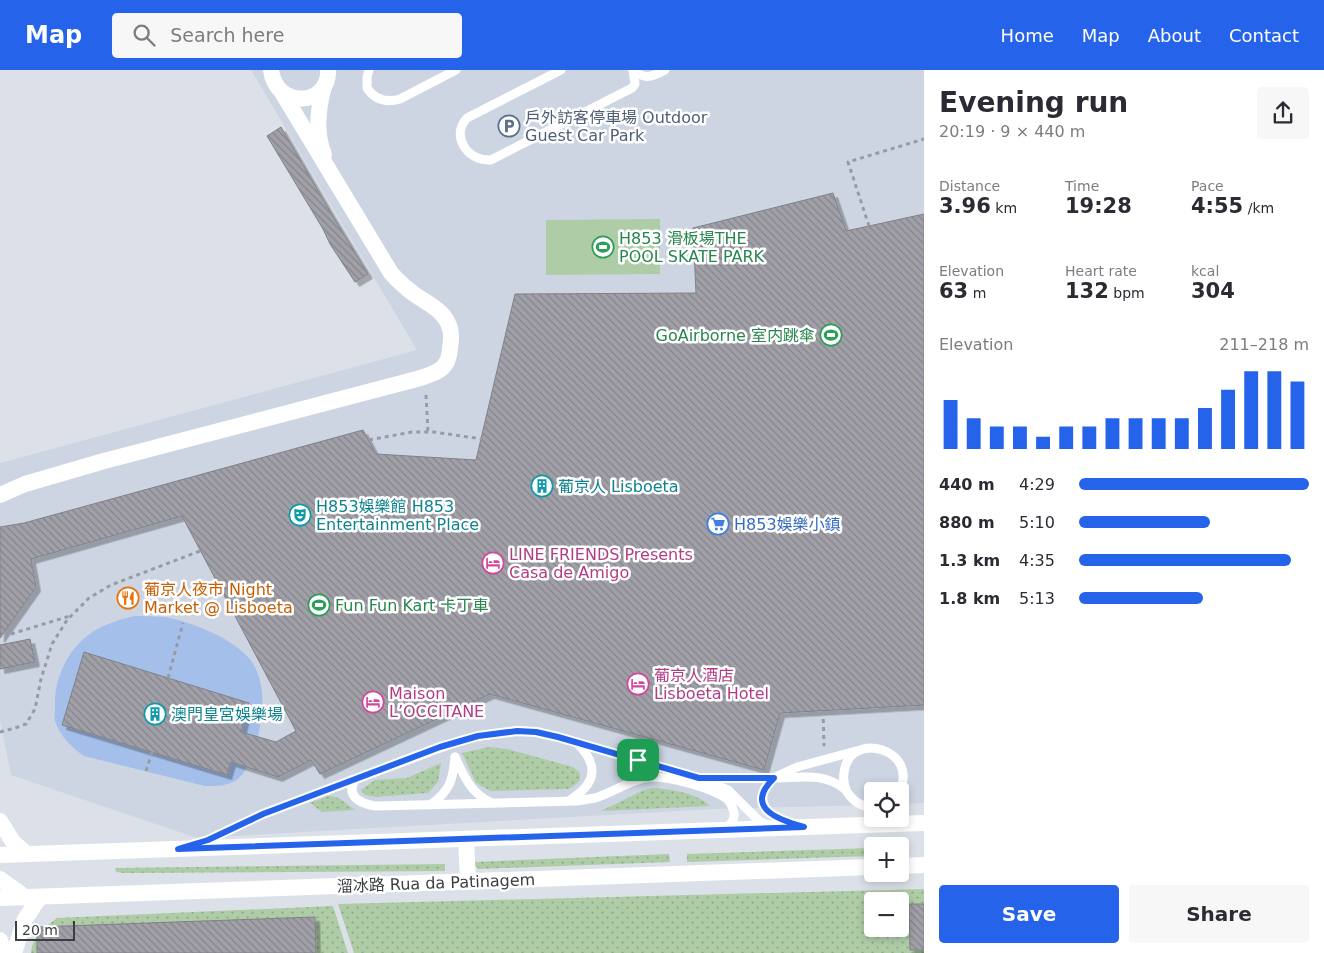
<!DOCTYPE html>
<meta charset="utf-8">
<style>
:root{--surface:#fff;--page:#f7f7f7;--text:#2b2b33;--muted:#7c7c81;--accent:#2563eb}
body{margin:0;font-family:"DejaVu Sans","Noto Sans SC",sans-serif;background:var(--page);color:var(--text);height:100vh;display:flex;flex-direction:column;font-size:19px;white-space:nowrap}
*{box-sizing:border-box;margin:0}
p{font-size:16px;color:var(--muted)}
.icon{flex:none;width:28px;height:28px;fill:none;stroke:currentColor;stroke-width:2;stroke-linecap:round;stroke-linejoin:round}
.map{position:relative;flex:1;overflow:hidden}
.panel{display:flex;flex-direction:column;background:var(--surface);width:400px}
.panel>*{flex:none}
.buttons{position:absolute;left:864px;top:712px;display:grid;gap:10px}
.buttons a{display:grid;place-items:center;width:45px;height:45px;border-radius:5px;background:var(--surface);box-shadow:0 2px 8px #0003;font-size:25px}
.scale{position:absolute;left:15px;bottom:12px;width:60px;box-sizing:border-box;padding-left:5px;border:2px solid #3b3d40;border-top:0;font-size:14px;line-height:18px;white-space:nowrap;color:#3b3d40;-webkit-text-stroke:4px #fff;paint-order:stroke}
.pin{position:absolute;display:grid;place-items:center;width:42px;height:42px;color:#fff;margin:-21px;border-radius:10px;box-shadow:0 2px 8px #0006}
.round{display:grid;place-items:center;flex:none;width:52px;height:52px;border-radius:5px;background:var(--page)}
.summary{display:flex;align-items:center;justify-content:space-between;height:85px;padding:0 15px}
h1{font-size:28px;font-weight:700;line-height:38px}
.figures{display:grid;grid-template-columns:repeat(3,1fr);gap:8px;height:85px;padding:5px 15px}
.figures div{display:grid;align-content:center}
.figures b{font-size:21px;font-weight:700}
.figures small{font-size:14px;font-weight:400}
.figures p{font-size:14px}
.chart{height:140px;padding:10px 15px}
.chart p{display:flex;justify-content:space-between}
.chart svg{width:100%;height:90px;margin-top:5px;stroke:var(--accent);stroke-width:6}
.button{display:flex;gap:10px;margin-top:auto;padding:10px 15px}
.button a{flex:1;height:58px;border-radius:5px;background:var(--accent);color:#fff;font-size:20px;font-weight:700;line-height:58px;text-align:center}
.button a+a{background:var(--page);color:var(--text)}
ul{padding:0 15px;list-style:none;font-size:16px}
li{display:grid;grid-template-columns:80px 60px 1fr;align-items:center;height:38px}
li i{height:12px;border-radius:6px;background:var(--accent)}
header{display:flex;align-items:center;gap:30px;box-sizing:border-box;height:70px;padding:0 25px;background:var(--accent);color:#fff}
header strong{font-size:24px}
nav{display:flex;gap:28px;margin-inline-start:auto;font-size:18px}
.search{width:350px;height:45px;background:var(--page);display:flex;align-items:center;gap:12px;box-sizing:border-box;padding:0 18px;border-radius:5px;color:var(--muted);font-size:19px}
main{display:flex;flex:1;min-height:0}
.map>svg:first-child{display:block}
</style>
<header>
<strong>Map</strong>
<div class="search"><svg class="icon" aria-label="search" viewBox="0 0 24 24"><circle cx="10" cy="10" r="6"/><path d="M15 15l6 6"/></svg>Search here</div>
<nav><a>Home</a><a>Map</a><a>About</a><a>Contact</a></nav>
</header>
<main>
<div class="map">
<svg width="924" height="883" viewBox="0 0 924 883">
<defs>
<pattern id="green-dots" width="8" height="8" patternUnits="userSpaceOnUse" patternTransform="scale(1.25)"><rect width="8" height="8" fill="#aecda7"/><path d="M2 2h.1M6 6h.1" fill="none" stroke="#8fa889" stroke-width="1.8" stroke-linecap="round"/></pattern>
<pattern id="building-back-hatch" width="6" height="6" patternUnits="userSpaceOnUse" patternTransform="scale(1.25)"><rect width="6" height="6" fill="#a1a0a8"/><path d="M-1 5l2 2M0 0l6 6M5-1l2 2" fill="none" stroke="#84848a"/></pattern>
<filter id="shadow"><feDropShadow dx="4.5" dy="4.5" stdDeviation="0" flood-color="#0004"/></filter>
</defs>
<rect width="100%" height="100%" fill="#dce0e8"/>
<polygon fill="#cdd5e3" points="251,0 924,0 924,733 900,734 900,721 872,721 872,735 715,739 197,768 11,705 0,651 0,393 417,280"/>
<g fill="url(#green-dots)" fill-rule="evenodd">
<polygon points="489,677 507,679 573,697 580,703 580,710 574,716 568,719 491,721 476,713 462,683"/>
<polygon points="441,693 438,712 428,723 376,727 365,725 361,720 375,710 407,708"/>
<path d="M 653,718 C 671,719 696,723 710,736 L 601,741 L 644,720 Z"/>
<path d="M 328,726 C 340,725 346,734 355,740 L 322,742 L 310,733 Z"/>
<polygon points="872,778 872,786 687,792 687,784"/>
<polygon points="669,784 670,792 479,799 474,795 473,792"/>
<polygon points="445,794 445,801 124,803 116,802 115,798"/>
<path d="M 924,819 L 924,883 L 354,883 L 338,834 ZM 872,831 L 900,831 L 900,859 L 872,859 Z"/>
<path d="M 333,836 L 348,883 L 31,883 C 32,867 45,857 57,848 Z"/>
</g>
<polygon fill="#aecda7" points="660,149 660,204 546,205 546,150"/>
<path fill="#a5bfeb" d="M 134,546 C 144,546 155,546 164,547 C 192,552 230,567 249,588 C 270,613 263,659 251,686 C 248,695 245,703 238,709 C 228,716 217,716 205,716 L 84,686 C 72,678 60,666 55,651 C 54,647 55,641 55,636 C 54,608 68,579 91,563 C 104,554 119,550 134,546 Z"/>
<g fill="url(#building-back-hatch)" stroke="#818188" filter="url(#shadow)">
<polygon points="281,57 331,143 368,204 355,212 330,174 323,159 267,66"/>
<polygon points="833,123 846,161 924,144 924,635 780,643 764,700 490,624 320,704 311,690 278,707 231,692 227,705 62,655 84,582 249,633 241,662 276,672 296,661 182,446 31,489 36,517 0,568 0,457 24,453 363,360 376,384 476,390 515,224 696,223 693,158"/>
<polygon points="30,569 35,592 0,599 0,575"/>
<polygon points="909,834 924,834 924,880 910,880"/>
<polygon points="315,847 316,883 37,883 37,857"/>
</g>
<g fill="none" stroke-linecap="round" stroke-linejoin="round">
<g stroke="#989ba1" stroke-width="3" stroke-dasharray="4 4" stroke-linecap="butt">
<polyline points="869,156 848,92 924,69"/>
<polyline points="426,325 428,362"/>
<polyline points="369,370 412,362 434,362 482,369"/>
<polyline points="11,564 70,546"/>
<polyline points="168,608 183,553"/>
<polyline points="823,641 824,676"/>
<polyline points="0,662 15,658 26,654 35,639 41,609 52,574 67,550 89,528 111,515 200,481"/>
<polyline points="146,701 152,682"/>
</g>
<g stroke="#fff" stroke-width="9">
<path d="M 369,0 L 367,7 L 367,18 C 375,30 386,33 400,29 L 456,0"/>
<path d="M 561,0 L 467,48 C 450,66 468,92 491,90 L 632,18 L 635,14 L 633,0"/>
<path d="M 633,0 C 645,10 652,7 665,0"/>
<path d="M 455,687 C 464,706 471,724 492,733"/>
<path d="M 704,708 L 773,708 C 751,731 767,746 792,753"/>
<polyline points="773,708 797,697 856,681"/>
<path d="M 779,708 C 805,707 823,703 845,719"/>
<path d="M 356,709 C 344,726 361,734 376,736 L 577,731 C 583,730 589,729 595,728 C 615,722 632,708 653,707 C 671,707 713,718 727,729 C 731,733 733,737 734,743 C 735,749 731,755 725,758"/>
<path d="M 570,730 C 597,713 599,695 577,673"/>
<path d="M 430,735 C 450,721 453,710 455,687"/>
<path d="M 872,737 C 862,737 853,731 847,722 C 844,716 843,710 844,703 C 849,658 921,680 899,721"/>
<polyline points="198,773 208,770 263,744 459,671 478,666 517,661 536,662 558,667 699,708 728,720 759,751 769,756"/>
</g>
<g stroke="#fff" stroke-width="16">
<path d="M 271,0 C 276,40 330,36 328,0"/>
<path d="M 324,85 C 315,62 318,39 324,16"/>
<path d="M 0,425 L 25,414 L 104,391 L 417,309 C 435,303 449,301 450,278 C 451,272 452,265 450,259 C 446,241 428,234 414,224 C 406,218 398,211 391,203 L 283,24"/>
<polyline points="0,751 13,772 27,784"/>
<polyline points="466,769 468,812"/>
<polyline points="0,785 924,753"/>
<polyline points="900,796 924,795"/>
<polyline points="0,809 25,827"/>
<polyline points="0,828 872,797"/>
<polyline points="0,870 4,883"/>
<polyline points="14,883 25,849 40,827"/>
</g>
</g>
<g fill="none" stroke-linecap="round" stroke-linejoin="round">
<g stroke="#fff" stroke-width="10">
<path id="route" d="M 517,661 L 536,662 L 558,667 L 699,708 L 774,708 C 743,738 779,750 804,757 L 178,779 L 208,770 L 263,744 L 440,677 L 478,666 Z"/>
</g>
<use href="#route" stroke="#2563eb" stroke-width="6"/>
</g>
<defs>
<g id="parking-ring" transform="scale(1.125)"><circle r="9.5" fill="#fff" stroke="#5c6f8a" stroke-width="1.5"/><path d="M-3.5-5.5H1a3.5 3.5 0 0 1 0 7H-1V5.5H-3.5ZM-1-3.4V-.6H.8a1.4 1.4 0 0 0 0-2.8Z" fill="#5c6f8a"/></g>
<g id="stadium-ring" transform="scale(1.125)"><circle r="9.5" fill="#fff" stroke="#2e9e5b" stroke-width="1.5"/><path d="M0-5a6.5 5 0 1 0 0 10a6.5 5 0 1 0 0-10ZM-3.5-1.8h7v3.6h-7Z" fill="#2e9e5b"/></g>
<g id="building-ring" transform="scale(1.125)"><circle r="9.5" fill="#fff" stroke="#0f9aa8" stroke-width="1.5"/><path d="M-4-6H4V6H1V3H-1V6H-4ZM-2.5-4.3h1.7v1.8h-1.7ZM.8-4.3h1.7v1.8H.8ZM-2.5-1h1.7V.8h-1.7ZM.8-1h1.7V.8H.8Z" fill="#0f9aa8"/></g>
<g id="theatre-ring" transform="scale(1.125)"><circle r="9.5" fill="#fff" stroke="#0f9aa8" stroke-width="1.5"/><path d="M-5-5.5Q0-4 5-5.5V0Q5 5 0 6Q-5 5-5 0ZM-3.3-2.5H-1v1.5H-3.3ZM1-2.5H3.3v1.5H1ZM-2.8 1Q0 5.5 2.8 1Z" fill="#0f9aa8"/></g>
<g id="supermarket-ring" transform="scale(1.125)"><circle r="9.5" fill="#fff" stroke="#3f7fe0" stroke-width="1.5"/><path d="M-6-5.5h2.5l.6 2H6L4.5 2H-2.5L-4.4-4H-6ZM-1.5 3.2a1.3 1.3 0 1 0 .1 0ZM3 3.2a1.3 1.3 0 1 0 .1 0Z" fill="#3f7fe0"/></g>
<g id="hotel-ring" transform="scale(1.125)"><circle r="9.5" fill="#fff" stroke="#d1479c" stroke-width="1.5"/><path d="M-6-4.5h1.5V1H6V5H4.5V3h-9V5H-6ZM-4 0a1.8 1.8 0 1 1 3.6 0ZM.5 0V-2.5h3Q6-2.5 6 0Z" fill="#d1479c"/></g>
<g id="restaurant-ring" transform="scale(1.125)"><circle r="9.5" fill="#fff" stroke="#e8710a" stroke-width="1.5"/><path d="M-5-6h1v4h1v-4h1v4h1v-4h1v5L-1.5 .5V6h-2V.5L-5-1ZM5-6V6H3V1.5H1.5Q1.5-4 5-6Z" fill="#e8710a"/></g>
</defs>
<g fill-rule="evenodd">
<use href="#parking-ring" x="509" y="56"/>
<use href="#stadium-ring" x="603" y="177"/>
<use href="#stadium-ring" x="831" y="265"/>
<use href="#building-ring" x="542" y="416"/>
<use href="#theatre-ring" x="300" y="445"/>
<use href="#supermarket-ring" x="718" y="454"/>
<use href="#hotel-ring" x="493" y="493"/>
<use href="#restaurant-ring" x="128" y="528"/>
<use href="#stadium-ring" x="319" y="535"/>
<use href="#hotel-ring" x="638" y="614"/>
<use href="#hotel-ring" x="373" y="632"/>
<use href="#building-ring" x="155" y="644"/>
</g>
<g text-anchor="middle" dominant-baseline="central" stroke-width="5" stroke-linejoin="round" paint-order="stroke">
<g font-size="16" fill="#4e5e75" stroke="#fff" text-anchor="start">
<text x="525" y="47">戶外訪客停車場 Outdoor<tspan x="525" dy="18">Guest Car Park</tspan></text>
</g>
<g font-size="16" fill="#27864d" stroke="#fff" text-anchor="start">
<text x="619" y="168">H853 滑板場THE<tspan x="619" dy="18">POOL SKATE PARK</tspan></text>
<text x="815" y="265" text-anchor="end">GoAirborne 室内跳傘</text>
<text x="335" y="535">Fun Fun Kart 卡丁車</text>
</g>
<g font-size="16" fill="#0d838f" stroke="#fff" text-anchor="start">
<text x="558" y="416">葡京人 Lisboeta</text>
<text x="316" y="436">H853娛樂館 H853<tspan x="316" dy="18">Entertainment Place</tspan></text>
<text x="171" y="644">澳門皇宮娛樂場</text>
</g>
<g font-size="16" fill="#366cbe" stroke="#fff" text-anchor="start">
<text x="734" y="454">H853娛樂小鎮</text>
</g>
<g font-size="16" fill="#b23c85" stroke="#fff" text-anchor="start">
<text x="509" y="484">LINE FRIENDS Presents<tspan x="509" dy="18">Casa de Amigo</tspan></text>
<text x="654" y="605">葡京人酒店<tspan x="654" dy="18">Lisboeta Hotel</tspan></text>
<text x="389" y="623">Maison<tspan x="389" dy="18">L’OCCITANE</tspan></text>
</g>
<g font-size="16" fill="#c56008" stroke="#fff" text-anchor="start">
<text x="144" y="519">葡京人夜市 Night<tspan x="144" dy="18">Market @ Lisboeta</tspan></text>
</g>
<g font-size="16" fill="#3b3d40" stroke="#fff">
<text transform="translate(436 813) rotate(-2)">溜冰路 Rua da Patinagem</text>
</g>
</g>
</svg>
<div class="buttons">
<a><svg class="icon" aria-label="locate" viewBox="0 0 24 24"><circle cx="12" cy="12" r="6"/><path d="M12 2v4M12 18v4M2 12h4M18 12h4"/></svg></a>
<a>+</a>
<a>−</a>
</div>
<div class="scale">20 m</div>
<div class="pin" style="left:638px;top:690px;background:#1e9e55"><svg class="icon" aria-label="arrive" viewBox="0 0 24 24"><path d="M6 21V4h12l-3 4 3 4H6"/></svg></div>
</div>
<section class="panel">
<div class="summary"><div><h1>Evening run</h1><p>20:19 · 9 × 440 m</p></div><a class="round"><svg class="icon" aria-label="share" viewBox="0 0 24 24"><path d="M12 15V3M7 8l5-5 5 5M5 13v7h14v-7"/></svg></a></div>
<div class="figures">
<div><p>Distance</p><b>3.96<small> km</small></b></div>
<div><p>Time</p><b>19:28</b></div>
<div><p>Pace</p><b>4:55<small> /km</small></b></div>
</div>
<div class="figures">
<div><p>Elevation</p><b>63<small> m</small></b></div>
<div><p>Heart rate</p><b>132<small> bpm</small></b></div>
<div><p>kcal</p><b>304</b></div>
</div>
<div class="chart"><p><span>Elevation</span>211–218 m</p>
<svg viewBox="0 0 160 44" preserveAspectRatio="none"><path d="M5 44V20M15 44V29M25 44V33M35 44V33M45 44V38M55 44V33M65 44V33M75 44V29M85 44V29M95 44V29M105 44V29M115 44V24M125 44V15M135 44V6M145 44V6M155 44V11"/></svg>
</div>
<ul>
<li><b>440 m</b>4:29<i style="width:100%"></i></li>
<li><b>880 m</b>5:10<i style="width:57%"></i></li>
<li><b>1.3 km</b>4:35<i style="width:92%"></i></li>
<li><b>1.8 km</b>5:13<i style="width:54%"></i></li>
</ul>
<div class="button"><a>Save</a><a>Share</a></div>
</section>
</main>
